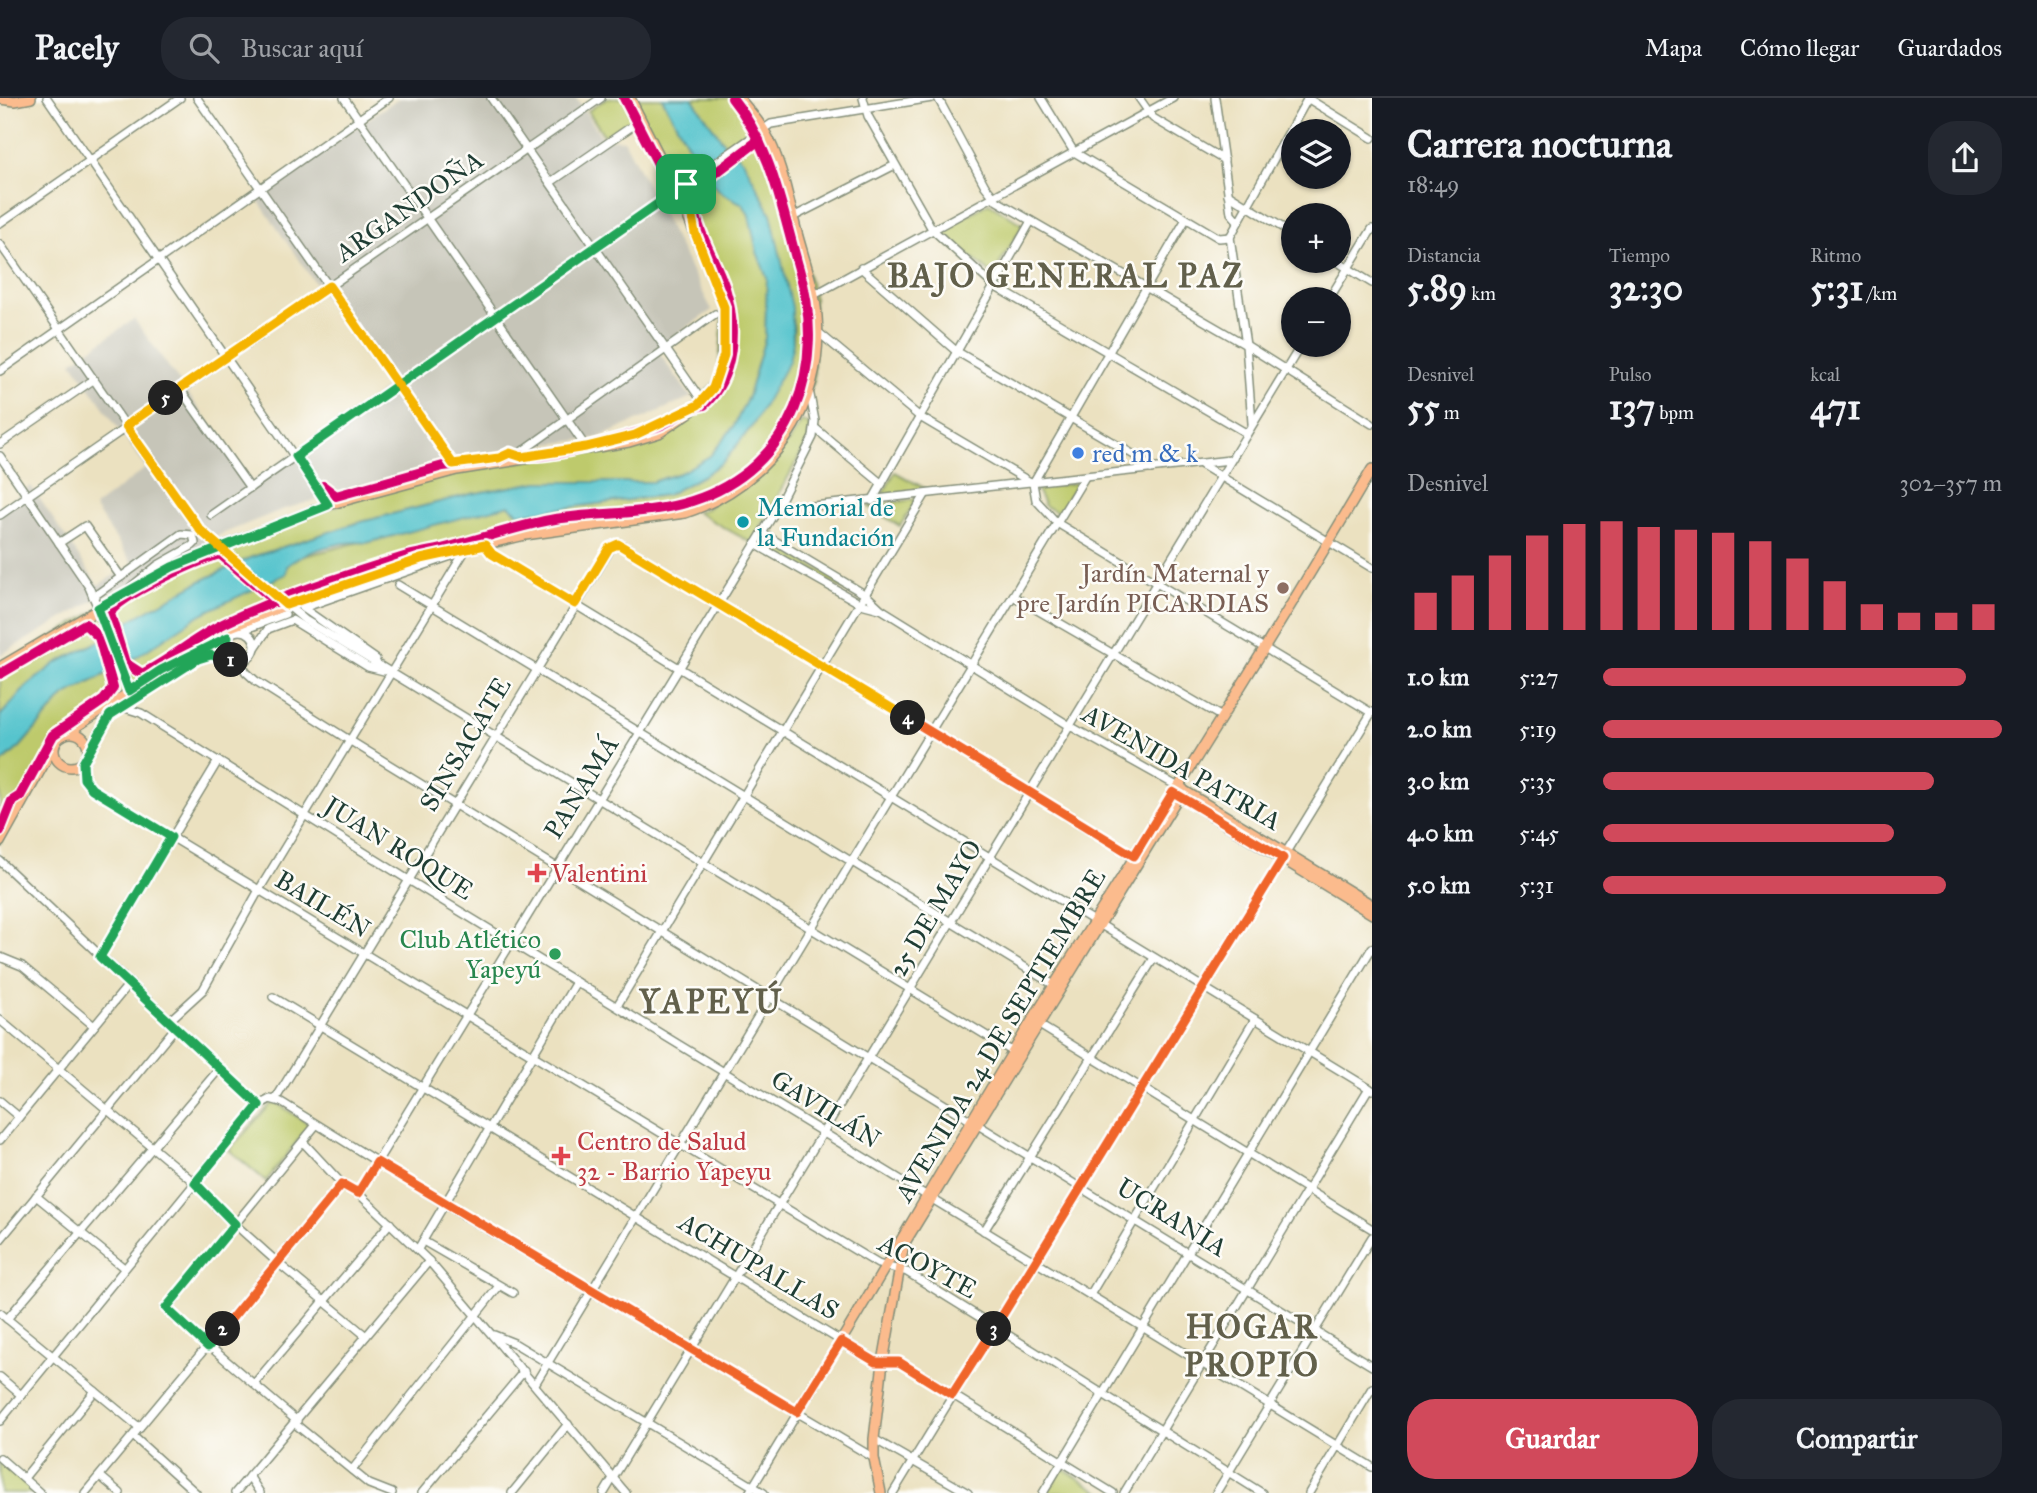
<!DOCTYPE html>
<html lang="es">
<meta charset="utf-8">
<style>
:root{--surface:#171b24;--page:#242831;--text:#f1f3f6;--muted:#9ea1a6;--line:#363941;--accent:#d1495b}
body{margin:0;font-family:"IM FELL Great Primer",serif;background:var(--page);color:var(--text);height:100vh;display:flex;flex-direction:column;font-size:26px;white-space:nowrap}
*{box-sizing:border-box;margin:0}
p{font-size:23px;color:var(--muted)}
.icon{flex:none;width:38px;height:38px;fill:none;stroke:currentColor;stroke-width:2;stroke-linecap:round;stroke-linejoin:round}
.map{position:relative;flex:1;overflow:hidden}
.sheet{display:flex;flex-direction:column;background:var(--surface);width:665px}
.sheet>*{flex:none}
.controls{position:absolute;left:1281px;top:21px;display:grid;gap:14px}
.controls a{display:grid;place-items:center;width:70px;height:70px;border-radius:50%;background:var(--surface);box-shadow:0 2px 5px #0004;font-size:35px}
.pin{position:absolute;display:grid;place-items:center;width:60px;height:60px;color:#fff;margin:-30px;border-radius:14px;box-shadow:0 4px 10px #0006}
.km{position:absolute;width:35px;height:35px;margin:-18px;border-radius:50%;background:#222;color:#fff;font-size:19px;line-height:35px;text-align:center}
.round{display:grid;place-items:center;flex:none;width:74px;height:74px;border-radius:28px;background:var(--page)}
.overview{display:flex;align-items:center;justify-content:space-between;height:119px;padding:0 35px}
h1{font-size:38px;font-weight:700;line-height:52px}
.stats{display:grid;grid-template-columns:repeat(3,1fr);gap:10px;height:119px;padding:7px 35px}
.stats div{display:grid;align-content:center}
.stats b{font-size:35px;font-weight:700}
.stats small{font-size:19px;font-weight:400}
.stats p{font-size:19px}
.chart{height:196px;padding:14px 35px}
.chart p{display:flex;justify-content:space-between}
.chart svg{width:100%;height:126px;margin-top:7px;stroke:var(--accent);stroke-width:6}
.primary-button{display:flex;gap:14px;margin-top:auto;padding:14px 35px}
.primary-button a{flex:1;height:80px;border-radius:28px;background:var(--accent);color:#fff;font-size:28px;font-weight:700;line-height:80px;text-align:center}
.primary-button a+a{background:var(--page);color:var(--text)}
ul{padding:0 35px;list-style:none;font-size:23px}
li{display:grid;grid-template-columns:112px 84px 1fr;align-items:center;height:52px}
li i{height:18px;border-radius:9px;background:var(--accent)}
header{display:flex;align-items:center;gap:42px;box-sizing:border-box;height:98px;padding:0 35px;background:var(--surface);border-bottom:2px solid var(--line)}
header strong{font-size:33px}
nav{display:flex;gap:38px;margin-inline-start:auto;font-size:24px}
.search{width:490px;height:63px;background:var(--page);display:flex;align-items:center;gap:18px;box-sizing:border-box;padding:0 24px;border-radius:28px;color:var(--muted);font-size:26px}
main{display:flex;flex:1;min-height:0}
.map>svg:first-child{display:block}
</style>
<header>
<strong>Pacely</strong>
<div class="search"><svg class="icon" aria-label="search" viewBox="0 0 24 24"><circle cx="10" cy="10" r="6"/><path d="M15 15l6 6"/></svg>Buscar aquí</div>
<nav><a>Mapa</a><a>Cómo llegar</a><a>Guardados</a></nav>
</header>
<main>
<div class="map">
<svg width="1372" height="1395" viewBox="0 0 1372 1395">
<rect width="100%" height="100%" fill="#fdfcf7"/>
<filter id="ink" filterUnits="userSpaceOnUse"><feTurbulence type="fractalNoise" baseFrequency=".0143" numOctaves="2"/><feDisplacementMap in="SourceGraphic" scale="14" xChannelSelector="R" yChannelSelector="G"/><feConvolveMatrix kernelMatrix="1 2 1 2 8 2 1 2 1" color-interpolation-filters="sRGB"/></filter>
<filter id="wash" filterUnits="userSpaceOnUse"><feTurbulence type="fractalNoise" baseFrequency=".00686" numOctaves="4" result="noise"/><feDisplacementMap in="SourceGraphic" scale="28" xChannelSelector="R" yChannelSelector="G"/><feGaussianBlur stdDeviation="1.57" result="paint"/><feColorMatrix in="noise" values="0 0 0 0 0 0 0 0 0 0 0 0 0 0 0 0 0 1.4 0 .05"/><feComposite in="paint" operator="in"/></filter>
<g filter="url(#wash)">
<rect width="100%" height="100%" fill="#ebe1c0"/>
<polygon fill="#c6c5b8" points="399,0 576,0 603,41 624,42 712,212 656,251 691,299 598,340 514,350 420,372 281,412 217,438 219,450 93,503 0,557 0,410 31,388 98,487 133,466 94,409 146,370 72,264 134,221 252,384 387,290 255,98"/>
<g fill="#beca6c" stroke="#6e8450" stroke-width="2">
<polygon points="607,0 624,0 633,23 605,39 588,13"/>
<polygon points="630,0 662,0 707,81 722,95 743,106 749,117 767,180 765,240 748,299 734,328 710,358 680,375 652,384 538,384 471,396 357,425 252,459 201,483 118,529 106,540 56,565 27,588 0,618 0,569 171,469 395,386 629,344 677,324 718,281 724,205"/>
<polygon points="692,0 739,0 766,36 814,197 814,284 768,364 708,407 534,435 430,459 228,530 66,636 55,646 0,744 0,666 20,649 64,598 129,564 180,528 287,468 296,460 509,407 520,416 667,397 706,376 724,363 753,327 793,246 794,229 771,116 743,62 724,45"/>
<polygon points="989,105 1023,127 993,177 940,133"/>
<polygon points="802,323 810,327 809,341 752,445 696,414 708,410 789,343"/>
<polygon points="895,374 926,391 881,399"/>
<polygon points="1077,385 1059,415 1045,408 1036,390"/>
<polygon points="917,401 900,428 868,408"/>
<polygon points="763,440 864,497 861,501 760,445"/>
<polygon points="271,1006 278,1006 310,1027 266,1083 229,1052"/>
<polygon points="0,1363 38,1395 0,1395"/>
<polygon points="1062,1370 1102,1395 1047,1395"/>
</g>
<path fill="#57c4cd" stroke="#3b8080" stroke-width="2" d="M 662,0 L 692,0 L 724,45 L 743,62 L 771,116 L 792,209 L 793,246 L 789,263 L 753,327 L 724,363 L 706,376 L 667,397 L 519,416 L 509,407 L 367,445 C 345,441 303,453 287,468 L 286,476 L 201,516 L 129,564 L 64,598 L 20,649 L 0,666 L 0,618 L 27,588 L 56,565 L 106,540 L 118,529 L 201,483 L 252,459 L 357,425 L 471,396 L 538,384 L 652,384 L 680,375 L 710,358 L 734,328 L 748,299 L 765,240 L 767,180 L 757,154 L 749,117 L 743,106 L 722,95 L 707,81 Z"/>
</g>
<g filter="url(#ink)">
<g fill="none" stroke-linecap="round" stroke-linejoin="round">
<g stroke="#858f7a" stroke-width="10">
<g id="minor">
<polyline points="47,0 328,407"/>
<polyline points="197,0 457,372"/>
<polyline points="344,0 588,352"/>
<polyline points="491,0 702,303"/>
<polyline points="863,0 868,18 932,131 994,188 1246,335"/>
<polyline points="938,0 985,88 997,103 1246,247 1372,326"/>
<polyline points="1041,0 1074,54 1219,140 1230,139"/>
<polyline points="1139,0 1153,20 1224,62"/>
<polyline points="1215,0 1231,115 1238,123"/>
<polyline points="1307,0 1372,40"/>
<polyline points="551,84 641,22"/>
<polyline points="1228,96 1293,136"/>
<polyline points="793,119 895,67"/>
<polyline points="0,125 180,0"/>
<polyline points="1230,139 1246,247 1252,325"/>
<polyline points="1230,139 1308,0"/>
<polyline points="0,146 191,422 219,450 305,522 1015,955"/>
<polyline points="1336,163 1372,185"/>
<polyline points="861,170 956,253 1141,361 1151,371"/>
<polyline points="814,197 1173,0"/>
<polyline points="1329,201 1372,131"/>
<polyline points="818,234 920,319 1032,385"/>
<polyline points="0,273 389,0"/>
<polyline points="180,291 250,390"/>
<polyline points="815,330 882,386"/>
<polyline points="0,346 93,282"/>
<polyline points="0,358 89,489 98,510"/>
<polyline points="507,364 715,216"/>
<polyline points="1202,367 1372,470"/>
<polyline points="1033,385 1036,402 1057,425 1372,615"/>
<polyline points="1033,385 1186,121"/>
<polyline points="872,403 1031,123"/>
<polyline points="804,409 1230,362"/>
<polyline points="0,417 601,0"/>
<polyline points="211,417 771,26 932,0"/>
<polyline points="762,435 866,497 881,511 1070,628 1177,688"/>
<polyline points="59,445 85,428 121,479"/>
<polyline points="755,446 861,506 880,511"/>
<polyline points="485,448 492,456 1372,992"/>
<polyline points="398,487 1054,887"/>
<polyline points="1013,498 1222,619"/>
<polyline points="93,499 181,436 193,437 195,445 192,448 158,467 131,489"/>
<polyline points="241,533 285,516"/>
<circle cx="240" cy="548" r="15"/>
<polyline points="255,550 268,531 292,522 368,569 384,573"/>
<polyline points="197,554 228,539"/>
<polyline points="376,561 303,510 454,457"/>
<polyline points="240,563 246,574 256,583 349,642 1372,1268"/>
<polyline points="122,609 141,615 407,781 1372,1369"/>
<polyline points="88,654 110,617 193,563 211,557 236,562"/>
<polyline points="83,665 84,681 92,691 878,1166 907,1174 1262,1395"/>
<polyline points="0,763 259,1007"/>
<polyline points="0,859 22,868 94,928"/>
<polyline points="100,859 218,663"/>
<polyline points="273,899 841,1243 749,1395"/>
<polyline points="617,908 925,397"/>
<polyline points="0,922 195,1085 219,1112 278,1165 366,1238"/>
<polyline points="168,924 203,892 259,792 465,453"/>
<polyline points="1036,925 1372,1131"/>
<polyline points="275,1002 613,447 622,447 1134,758"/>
<polyline points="0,1003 19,1019"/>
<polyline points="0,1042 129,886"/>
<polyline points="303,1044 342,1086 358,1095 429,1163 626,1395"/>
<polyline points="358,1095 775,414 813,339 815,323 810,297"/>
<polyline points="36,1098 124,1170"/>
<polyline points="984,1133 1154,860"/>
<polyline points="0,1142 175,930"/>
<polyline points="423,1143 513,1195"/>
<polyline points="418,1151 576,884"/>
<polyline points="1090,1197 1255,921"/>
<polyline points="0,1215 140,1330"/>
<polyline points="7,1221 220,970"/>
<polyline points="494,1237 514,1245 764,1395"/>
<polyline points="883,1264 899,1264 1113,1395"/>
<polyline points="0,1279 21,1297"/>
<polyline points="254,1286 390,1125"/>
<polyline points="535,1286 1085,379"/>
<polyline points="0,1323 259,1007 270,1001 281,1004 445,1106 874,1360"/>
<polyline points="297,1323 166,1211 316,1027"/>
<polyline points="294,1325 369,1386 392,1395"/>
<polyline points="133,1338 196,1395"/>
<polyline points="874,1341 968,1395"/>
<polyline points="0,1360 40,1395"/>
<polyline points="352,1372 499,1188"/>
<polyline points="100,1378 120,1395"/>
<polyline points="249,1378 260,1395"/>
<polyline points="24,1380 95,1293"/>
<polyline points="85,1395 342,1086"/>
<polyline points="235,1395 429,1163"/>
<polyline points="422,1395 524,1273"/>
<polyline points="512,1395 568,1326"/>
<polyline points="604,1395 1301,247"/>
<polyline points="893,1395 1372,614"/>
<polyline points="1043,1395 1372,850"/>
<polyline points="1124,1395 1369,990"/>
<polyline points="1216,1395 1372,1139"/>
<polyline points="1309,1395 1372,1290"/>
</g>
</g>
<g stroke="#858f7a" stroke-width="12">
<g id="major">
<polyline points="0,1 15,3 31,0"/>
<polyline points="686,86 692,116"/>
<polyline points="98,510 129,593"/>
<polyline points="0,569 171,469 328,407 457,372 629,344 659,335 693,312 713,290 722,269 724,205 677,93 630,0"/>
<circle cx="71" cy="652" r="17"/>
<path d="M 62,638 L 228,530 L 322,493 L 421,461 L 525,437 L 685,415 C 770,387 825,309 817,219 C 815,189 803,159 796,131 C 788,100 781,61 765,34 C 758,22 748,11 739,0"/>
<polyline points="1178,689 1372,807"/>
<polyline points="1175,695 1372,816"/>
<polyline points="0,744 55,646"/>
<path d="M 883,1264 L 876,1264 L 841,1243 C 906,1136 967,1027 1033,921 C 1147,738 1263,557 1372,371"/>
<polyline points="881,1395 874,1360 874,1341 883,1264 904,1146 1183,691"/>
</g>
</g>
<use href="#minor" stroke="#fff" stroke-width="7"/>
<use href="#major" stroke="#fbbb8d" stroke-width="9"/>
<g stroke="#fdfcf7" stroke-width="15">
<g id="cycleway">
<polyline points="624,0 671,91 702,71"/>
<path d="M 323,388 L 336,398 L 443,368 L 499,361 L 510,355 C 534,368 630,337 656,329 C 674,323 685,309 704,307 C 735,279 737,229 725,190 C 714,157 692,129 693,92 L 759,42"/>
<path d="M 276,504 L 220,456 C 200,462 114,499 110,516 L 125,565 L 142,576 C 172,561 197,538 227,524 C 282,498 343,478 401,460 C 418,455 436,453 453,448 C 487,439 521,427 555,421 C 600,414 649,417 692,403 C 794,370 828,267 799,171 C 782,112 772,49 732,0"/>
<polyline points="0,576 85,526 99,539 113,590 104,602 53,637 20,698 12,703 0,733"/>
</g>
</g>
<use href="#cycleway" stroke="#d6006c" stroke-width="10"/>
</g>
</g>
<g fill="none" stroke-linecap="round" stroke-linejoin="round" filter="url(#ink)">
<g stroke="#fff" stroke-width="14">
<polyline id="split-1" points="231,562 236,562 226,552 228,539 161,572 129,593 98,510 172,469 328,407 296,358 686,86"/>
</g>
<g stroke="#fff" stroke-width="14">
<polyline id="split-2" points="223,1231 208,1249 166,1210 235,1126 195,1085 259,1007 100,859 171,739 92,691 84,681 83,665 110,617 198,561 211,557 231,562"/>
</g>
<g stroke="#fff" stroke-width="14">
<polyline id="split-3" points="223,1231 342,1086 358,1095 377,1064 797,1314 841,1243 876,1264 899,1264 952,1297 994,1231"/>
</g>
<g stroke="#fff" stroke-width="14">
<polyline id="split-4" points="908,620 1134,758 1173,694 1283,760 994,1231"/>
</g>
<g stroke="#fff" stroke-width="14">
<polyline id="split-5" points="166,300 126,328 200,432 286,507 421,461 485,447 492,456 575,506 609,450 618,446 908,620"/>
</g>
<g stroke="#fff" stroke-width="14">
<polyline id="split-6" points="166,300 329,188 453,366 499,360 510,355 522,359 586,349 635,337 698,307 713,290 724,257 724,209 695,135 686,86"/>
</g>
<use href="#split-1" stroke="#22a559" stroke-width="9"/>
<use href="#split-2" stroke="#22a559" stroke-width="9"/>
<use href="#split-3" stroke="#f0652b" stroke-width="9"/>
<use href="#split-4" stroke="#f0652b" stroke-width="9"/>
<use href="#split-5" stroke="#f5b400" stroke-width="9"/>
<use href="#split-6" stroke="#f5b400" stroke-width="9"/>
</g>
<circle fill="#3f7fe0" stroke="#fdfcf7" stroke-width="2.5" cx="1078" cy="355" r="7"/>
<circle fill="#0f9aa8" stroke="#fdfcf7" stroke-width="2.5" cx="743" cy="424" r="7"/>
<circle fill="#8d6e63" stroke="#fdfcf7" stroke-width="2.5" cx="1283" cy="490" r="7"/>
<g fill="#e0444e" stroke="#fdfcf7" stroke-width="2.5">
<path d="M533.5 764.5h7v7h7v7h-7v7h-7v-7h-7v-7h7z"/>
<path d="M557.5 1047.5h7v7h7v7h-7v7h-7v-7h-7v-7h7z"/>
</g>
<circle fill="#2e9e5b" stroke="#fdfcf7" stroke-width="2.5" cx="555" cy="856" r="7"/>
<g text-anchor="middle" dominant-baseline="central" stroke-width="5" stroke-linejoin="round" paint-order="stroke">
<g font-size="26" fill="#1f3d34" stroke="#fdfcf7">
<text transform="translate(409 108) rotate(-35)">ARGANDOÑA</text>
<text transform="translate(465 646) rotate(-59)">SINSACATE</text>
<text transform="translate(1182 669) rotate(30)">AVENIDA PATRIA</text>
<text transform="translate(581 689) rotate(-58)">PANAMÁ</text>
<text transform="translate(399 750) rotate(32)">JUAN ROQUE</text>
<text transform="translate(323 806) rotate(31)">BAILÉN</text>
<text transform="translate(935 810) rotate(-59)">25 DE MAYO</text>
<text transform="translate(1000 937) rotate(-59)">AVENIDA 24 DE SEPTIEMBRE</text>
<text transform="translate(826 1011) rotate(32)">GAVILÁN</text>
<text transform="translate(1172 1119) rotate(32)">UCRANIA</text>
<text transform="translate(759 1168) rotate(31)">ACHUPALLAS</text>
<text transform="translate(928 1168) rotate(28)">ACOYTE</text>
</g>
<g font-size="26" fill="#366cbe" stroke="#fdfcf7" text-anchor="start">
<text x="1092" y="355">red m &amp; k</text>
</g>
<g font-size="26" fill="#0d838f" stroke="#fdfcf7" text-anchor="start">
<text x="757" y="409">Memorial de<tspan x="757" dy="30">la Fundación</tspan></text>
</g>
<g font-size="26" fill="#785e54" stroke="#fdfcf7" text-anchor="end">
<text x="1269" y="475">Jardín Maternal y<tspan x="1269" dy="30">pre Jardín PICARDIAS</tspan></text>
</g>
<g font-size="26" fill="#be3a42" stroke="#fdfcf7" text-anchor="start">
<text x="551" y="775">Valentini</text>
<text x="577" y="1043">Centro de Salud<tspan x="577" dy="30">32 - Barrio Yapeyu</tspan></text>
</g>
<g font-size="26" fill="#27864d" stroke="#fdfcf7" text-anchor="end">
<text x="541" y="841">Club Atlético<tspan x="541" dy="30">Yapeyú</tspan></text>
</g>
<g font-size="33" font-weight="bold" letter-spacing="2" fill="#62604b" stroke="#fdfcf7">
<text x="1066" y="178">BAJO GENERAL PAZ</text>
<text x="711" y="904">YAPEYÚ</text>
<text x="1252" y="1229">HOGAR<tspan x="1252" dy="38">PROPIO</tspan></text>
</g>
</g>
</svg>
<div class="controls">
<a><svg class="icon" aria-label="layers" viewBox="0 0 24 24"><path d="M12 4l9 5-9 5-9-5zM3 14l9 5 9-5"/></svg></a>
<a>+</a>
<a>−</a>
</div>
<div class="pin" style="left:686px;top:86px;background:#1e9e55"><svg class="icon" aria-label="arrive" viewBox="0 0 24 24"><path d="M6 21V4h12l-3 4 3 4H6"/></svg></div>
<b class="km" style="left:231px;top:562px">1</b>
<b class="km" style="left:223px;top:1231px">2</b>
<b class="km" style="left:994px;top:1231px">3</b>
<b class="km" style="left:908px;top:620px">4</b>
<b class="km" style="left:166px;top:300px">5</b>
</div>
<section class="sheet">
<div class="overview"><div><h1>Carrera nocturna</h1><p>18:49</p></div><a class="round"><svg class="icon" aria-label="share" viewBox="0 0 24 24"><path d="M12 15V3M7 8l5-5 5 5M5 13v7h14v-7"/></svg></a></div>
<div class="stats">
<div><p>Distancia</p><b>5.89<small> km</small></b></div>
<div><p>Tiempo</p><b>32:30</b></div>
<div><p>Ritmo</p><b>5:31<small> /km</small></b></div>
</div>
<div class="stats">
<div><p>Desnivel</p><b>55<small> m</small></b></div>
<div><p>Pulso</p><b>137<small> bpm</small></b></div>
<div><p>kcal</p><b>471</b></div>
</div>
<div class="chart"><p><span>Desnivel</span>302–357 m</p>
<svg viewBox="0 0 160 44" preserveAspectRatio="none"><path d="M5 44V31M15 44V25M25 44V18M35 44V11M45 44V7M55 44V6M65 44V8M75 44V9M85 44V10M95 44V13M105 44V19M115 44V27M125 44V35M135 44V38M145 44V38M155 44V35"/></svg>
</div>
<ul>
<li><b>1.0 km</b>5:27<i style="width:91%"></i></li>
<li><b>2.0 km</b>5:19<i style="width:100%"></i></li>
<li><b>3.0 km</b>5:35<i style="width:83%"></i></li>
<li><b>4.0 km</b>5:45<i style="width:73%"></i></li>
<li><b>5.0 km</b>5:31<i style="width:86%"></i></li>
</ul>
<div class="primary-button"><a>Guardar</a><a>Compartir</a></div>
</section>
</main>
